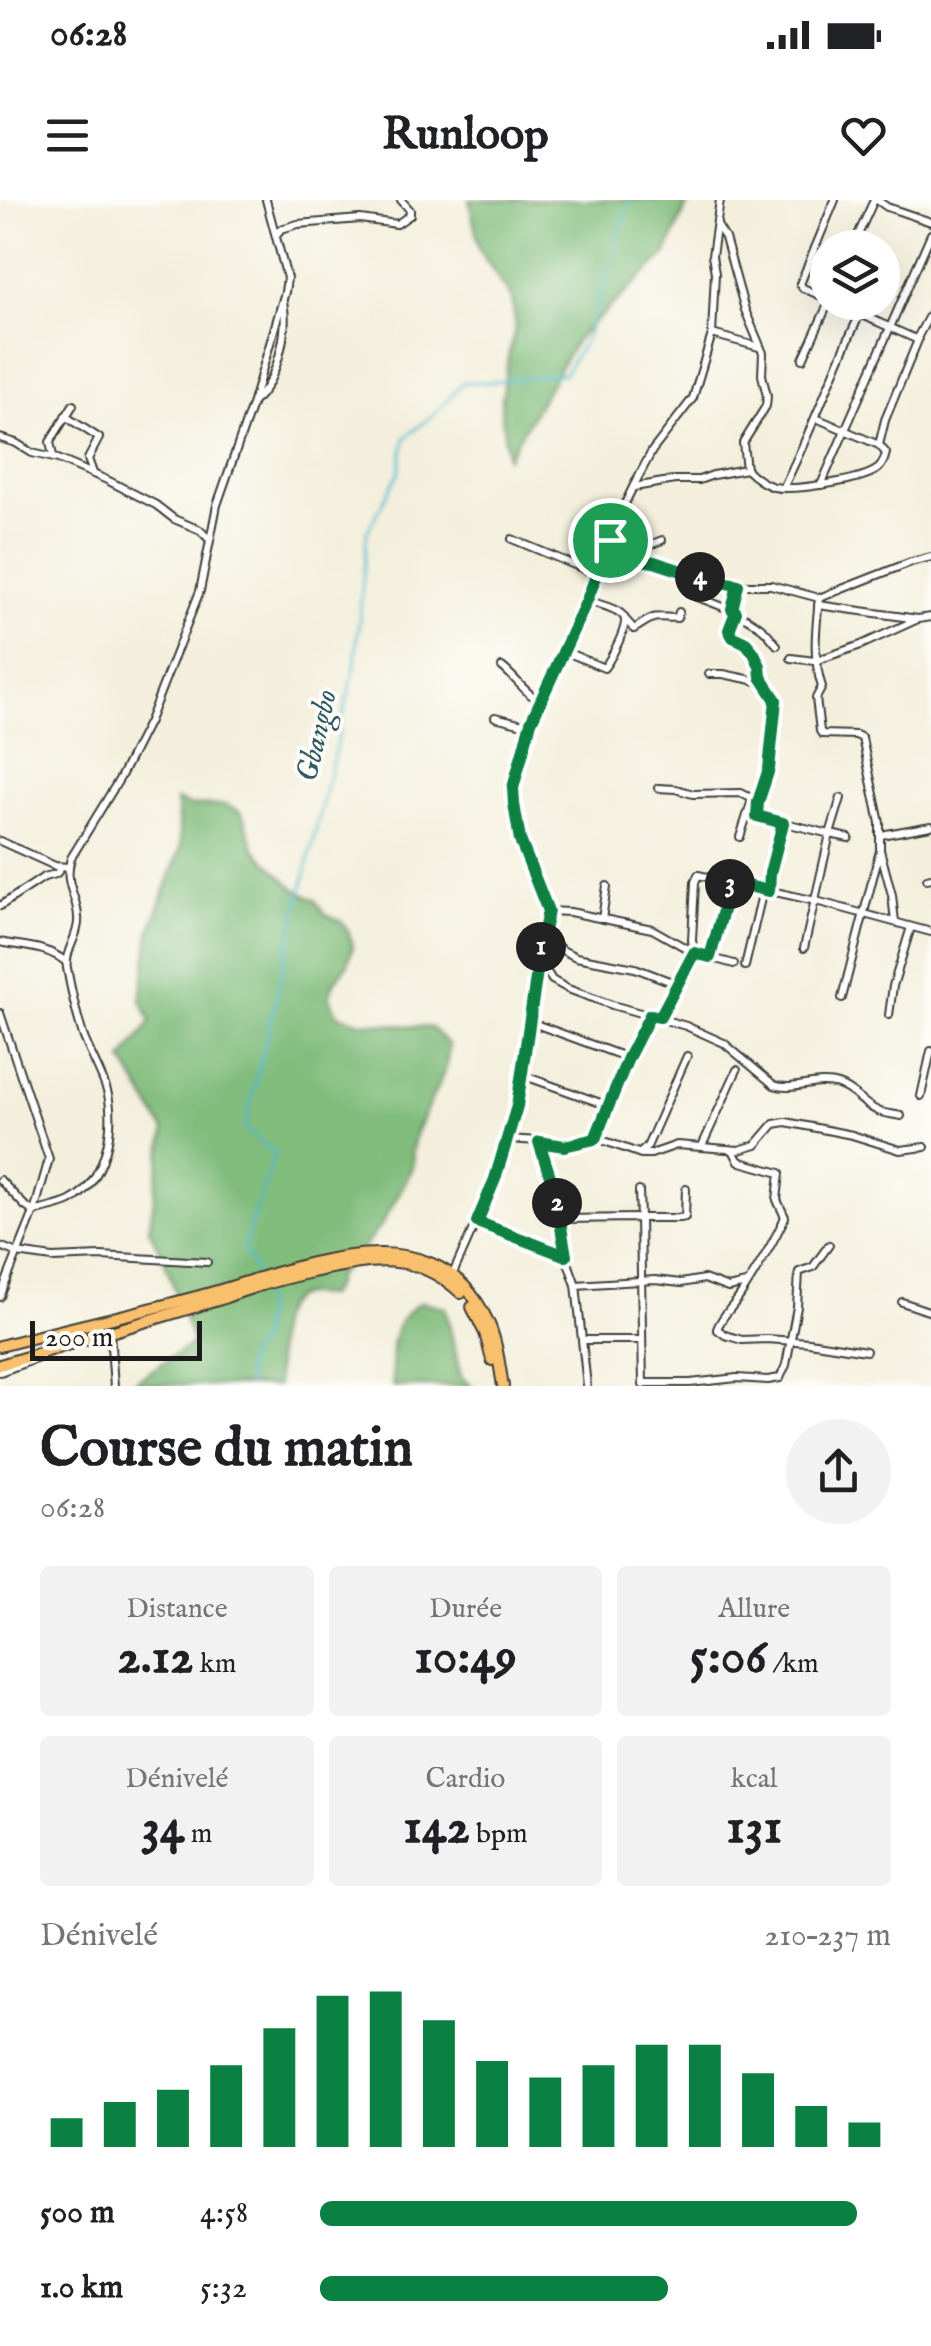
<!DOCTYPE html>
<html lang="fr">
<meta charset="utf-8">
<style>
:root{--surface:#fff;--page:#f2f2f2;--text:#202124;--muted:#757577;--accent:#0b8043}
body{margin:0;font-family:"IM FELL English",serif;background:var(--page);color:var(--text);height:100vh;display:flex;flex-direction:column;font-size:38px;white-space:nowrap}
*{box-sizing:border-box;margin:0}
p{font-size:32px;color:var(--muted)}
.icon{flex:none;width:55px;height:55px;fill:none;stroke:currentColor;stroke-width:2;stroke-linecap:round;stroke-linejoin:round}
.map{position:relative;height:1186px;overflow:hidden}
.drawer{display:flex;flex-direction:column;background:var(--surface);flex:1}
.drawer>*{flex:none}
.tools{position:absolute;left:810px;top:30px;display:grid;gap:20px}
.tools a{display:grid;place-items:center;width:90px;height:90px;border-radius:50%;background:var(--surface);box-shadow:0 10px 40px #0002;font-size:50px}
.scale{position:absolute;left:30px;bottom:25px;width:172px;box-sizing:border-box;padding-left:10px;border:5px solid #1c1c1c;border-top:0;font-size:28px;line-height:35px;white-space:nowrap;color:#1c1c1c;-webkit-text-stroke:8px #fdfcf7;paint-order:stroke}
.pin{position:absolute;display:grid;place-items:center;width:85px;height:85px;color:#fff;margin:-42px;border:5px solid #fff;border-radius:50%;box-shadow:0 2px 10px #0007}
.km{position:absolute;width:50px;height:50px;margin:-25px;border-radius:50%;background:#222;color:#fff;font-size:28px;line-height:50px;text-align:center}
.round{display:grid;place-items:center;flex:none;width:105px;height:105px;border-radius:52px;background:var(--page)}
.summary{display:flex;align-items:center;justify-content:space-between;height:170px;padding:0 40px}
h1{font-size:55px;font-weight:700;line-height:75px}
.stats{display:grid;grid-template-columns:repeat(3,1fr);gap:15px;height:170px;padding:10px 40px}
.stats div{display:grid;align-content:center;border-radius:10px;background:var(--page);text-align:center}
.stats b{font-size:50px;font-weight:700}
.stats small{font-size:28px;font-weight:400}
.stats p{font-size:28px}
.chart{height:280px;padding:20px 40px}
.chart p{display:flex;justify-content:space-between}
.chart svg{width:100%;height:180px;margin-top:10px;stroke:var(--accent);stroke-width:6}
ul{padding:0 40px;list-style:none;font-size:32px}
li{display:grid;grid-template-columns:160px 120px 1fr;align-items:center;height:75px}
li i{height:25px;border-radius:12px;background:var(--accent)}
.status{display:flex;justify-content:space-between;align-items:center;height:70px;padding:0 50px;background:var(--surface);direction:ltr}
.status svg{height:28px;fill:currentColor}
header{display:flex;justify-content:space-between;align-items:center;height:130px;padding:0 40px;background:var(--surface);font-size:45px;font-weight:700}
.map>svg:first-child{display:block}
</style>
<div class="status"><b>06:28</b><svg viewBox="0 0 49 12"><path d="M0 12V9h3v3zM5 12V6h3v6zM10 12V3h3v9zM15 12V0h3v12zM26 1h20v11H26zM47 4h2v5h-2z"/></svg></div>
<header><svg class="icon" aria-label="menu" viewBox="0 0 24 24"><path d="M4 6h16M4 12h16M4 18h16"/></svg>Runloop<svg class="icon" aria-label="heart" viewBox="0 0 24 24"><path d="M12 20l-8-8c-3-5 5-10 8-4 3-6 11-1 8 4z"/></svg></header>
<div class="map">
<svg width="931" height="1186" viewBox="0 0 931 1186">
<rect width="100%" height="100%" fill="#fdfcf7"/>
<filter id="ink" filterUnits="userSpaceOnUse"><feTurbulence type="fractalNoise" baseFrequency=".01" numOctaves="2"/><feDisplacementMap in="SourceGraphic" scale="20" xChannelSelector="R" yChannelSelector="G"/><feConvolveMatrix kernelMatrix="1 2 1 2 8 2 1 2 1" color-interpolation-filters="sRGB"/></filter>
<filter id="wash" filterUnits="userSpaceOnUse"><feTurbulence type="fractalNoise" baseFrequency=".0048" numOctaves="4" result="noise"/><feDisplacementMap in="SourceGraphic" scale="40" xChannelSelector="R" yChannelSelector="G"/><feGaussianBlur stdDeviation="2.25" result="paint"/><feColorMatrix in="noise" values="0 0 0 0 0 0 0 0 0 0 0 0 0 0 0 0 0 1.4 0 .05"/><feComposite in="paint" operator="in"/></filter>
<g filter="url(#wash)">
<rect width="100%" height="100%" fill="#f3efdc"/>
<g fill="#80bc7b" stroke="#4e6c4c" stroke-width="2.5">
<polygon points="469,0 689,0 666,54 576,140 507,258 501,207 509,152 516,128 512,98 480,51"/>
<path d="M 176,600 L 190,606 L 225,605 L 240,612 L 245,620 L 254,648 L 281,676 L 297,690 L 315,700 L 325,714 L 341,721 L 348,731 L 353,746 L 347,766 L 334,782 L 329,798 L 338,815 L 361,822 L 432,828 L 449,845 L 446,868 L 416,932 L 412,950 L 413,964 L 407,979 L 382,1024 L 350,1064 L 337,1075 L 334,1087 L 328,1096 C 320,1096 311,1094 304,1095 C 267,1100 277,1161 277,1186 L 131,1184 L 193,1143 L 165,1062 L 149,1029 L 165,931 L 123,860 L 151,821 L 141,800 L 150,732 L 181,646 Z"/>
<path d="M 421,1102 L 445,1107 L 461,1177 L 471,1186 L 393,1186 C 391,1152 387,1122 421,1102 Z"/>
</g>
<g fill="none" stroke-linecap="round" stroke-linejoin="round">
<g stroke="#51bace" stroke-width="2.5">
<polyline points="256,1073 243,1048 275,954 245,928 355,466 367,332 399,272 405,238 439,210 463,182 491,182 564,174 588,134 630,0"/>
<polyline points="247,1186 246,1161 260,1138 264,1111 262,1090"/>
</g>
</g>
</g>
<g filter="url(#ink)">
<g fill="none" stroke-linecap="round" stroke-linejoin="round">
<g stroke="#3c3c39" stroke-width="10">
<g id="minor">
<polyline points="877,0 887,7 931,22"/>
<path d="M 717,25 L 725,38 L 745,110 L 763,153 L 762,175 L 767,196 L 766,206 L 743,243 L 746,269 C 754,277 764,284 774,287 C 793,291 864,281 879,268 C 884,263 884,260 886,253 L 879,245 L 816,218"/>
<polyline points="276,35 281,29 298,24 360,19 397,24 410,15 410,10 401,0"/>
<polyline points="852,48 874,0"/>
<polyline points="828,99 803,88 800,84 835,0"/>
<polyline points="835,102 860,114 867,102"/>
<polyline points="712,134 759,147"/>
<polyline points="917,138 931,112"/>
<polyline points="803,159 829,102"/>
<path d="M 254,201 C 277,183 289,130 283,102"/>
<polyline points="65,216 99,238 88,259 93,273"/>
<polyline points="0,238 16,243 32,253 58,259 107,280 156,305 174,319 200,330 209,339"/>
<polyline points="53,256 50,242 73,205"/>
<polyline points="821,285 931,34"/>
<path d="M 784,286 C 812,230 833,171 860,114 L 918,140 L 885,220 L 879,245"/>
<polyline points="634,287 675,280 699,280 713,275 746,269"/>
<polyline points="512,339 596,374"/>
<polyline points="640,360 650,345 662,340"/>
<polyline points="602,363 617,357 654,362 709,380 738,385 771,385 819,398 911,362 931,357"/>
<path d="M 697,397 C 717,404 751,417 766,432 C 770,436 773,441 777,445"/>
<path d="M 819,398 C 816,429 812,457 822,487 L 816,498 L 820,531 L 822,534 L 856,535 L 862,538 L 880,623 L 880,650 L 892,695 L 895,722"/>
<polyline points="818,405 918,419 931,417"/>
<polyline points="732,408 738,385"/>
<path d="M 736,413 L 729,430 C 736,440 746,442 753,452 C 760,463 759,474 766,483"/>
<path d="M 626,420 L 634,429 C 655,416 650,416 677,418 L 679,412"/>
<path d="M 564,451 L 604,468 C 610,460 629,426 624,417 C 618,408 597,404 587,400"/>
<polyline points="791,458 815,461 861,445 918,419"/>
<path d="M 502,467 C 516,478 524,492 539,501"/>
<polyline points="709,474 723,474 767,483 776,500 769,569 759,602 757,616 830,634 804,748"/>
<polyline points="495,517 523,524 533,515"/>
<polyline points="658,588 676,589 693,594 741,593 759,602"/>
<polyline points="841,598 830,634 849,638"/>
<polyline points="881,635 931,626"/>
<polyline points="740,637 752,600"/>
<polyline points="0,641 55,666 68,667"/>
<polyline points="927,679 931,678"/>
<polyline points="769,691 770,673 783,623"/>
<polyline points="0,706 44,677 56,674 61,668"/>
<polyline points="548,711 570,712 652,729 693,752"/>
<polyline points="602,719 607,686"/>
<polyline points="544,734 562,750 576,757 635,768 677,784"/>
<path d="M 0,742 C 23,747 47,746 66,762"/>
<polyline points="694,753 692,740 695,682 698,675 816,701 931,732"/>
<polyline points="710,757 731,682"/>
<path d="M 540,761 L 552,780 L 568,789 L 612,805 L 686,826 L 724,843 L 774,885 C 794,892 816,878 838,885 C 854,890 863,905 878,911 C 885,914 894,914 901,916"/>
<polyline points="745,766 763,690"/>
<polyline points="842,798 879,654"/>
<polyline points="0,813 49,959 34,1012 0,1097"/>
<polyline points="889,815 893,786 911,727"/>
<polyline points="660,817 694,753 734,764"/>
<polyline points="530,822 628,858"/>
<polyline points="522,875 609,906"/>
<polyline points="921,896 931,851"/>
<polyline points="507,939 539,941 541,947 555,993 566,1057 576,1085 587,1186"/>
<polyline points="595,939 628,858 650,815"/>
<polyline points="539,941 564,946 599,939 641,954 651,954 677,945 739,950 756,945 774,924 786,922 852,935 900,950 925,947"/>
<polyline points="702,946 737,870"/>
<path d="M 733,950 L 738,960 L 741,962 L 780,973 L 777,1000 L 785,1017 C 773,1044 756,1071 740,1096 C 732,1108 722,1115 717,1129 L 725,1135 L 742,1140 L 767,1139 L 809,1142 L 866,1151"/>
<polyline points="641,952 647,947 687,856"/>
<path d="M 0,980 L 25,1006 L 34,1012 C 46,1008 60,1006 70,1001 C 105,982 117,926 107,891 C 101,872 90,854 83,835 C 76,813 71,790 67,768 C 64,751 80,735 78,717 C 77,694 63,685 71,658 L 120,578 L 149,521 L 200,391 L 217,305 L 253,202 L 285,92 L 287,78 L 266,0"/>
<polyline points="639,991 640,1018 681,1018 685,1017 686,989"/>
<polyline points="560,1019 640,1018 643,1185"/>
<polyline points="477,1022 565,1056"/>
<polyline points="0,1046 17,1053 53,1058 101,1056 207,1062"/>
<polyline points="452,1076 495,979 517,906 540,751 548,711 521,641 514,604 513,588 519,562 525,539 539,501 587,400 615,324 633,287 652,251 693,198 712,134 715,73 712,56 720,0"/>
<polyline points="576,1085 655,1080 681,1083 704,1079 728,1088 746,1084"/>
<polyline points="902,1102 931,1112"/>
<polyline points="110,1133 114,1186"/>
<polyline points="583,1140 641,1140"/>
<polyline points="0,1172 41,1157"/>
<polyline points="643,1183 690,1183 737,1178 768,1180 780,1178 786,1165 797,1107 799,1072 813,1067 829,1045"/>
</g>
</g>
<g stroke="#3c3c39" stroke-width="14">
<g id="primary">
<polyline points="472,1107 485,1133 492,1160"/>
<path d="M 0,1146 C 71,1127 143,1112 214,1092 C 300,1067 435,1008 487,1120 C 497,1140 499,1164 503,1186"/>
<path d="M 0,1165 L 221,1099 C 251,1087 280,1079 312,1072 C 369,1060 414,1049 461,1093"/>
</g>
</g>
<use href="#minor" stroke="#fff" stroke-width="6"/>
<use href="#primary" stroke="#f8bf6c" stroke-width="10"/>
</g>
</g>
<g fill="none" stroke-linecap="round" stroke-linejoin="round" filter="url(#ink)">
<g stroke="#fff" stroke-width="20">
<polygon id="route" points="610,340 616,356 654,362 710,380 738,385 732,409 736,412 729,430 733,437 746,443 754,453 760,466 761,477 776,500 769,569 758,602 757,616 783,623 770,673 769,691 731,682 710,757 694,753 660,817 650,815 628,858 595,939 564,946 539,942 555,992 566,1056 477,1022 495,979 517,906 540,751 548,711 520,640 514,604 513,588 531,522 587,400"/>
</g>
<use href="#route" stroke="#0b8043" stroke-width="12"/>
</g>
<g text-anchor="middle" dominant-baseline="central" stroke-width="8" stroke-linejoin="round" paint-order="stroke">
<g font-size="30" font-style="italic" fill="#315b63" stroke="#fdfcf7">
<text transform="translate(318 536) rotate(-77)">Gbangbo</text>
</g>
</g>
</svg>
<div class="tools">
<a><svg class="icon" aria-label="layers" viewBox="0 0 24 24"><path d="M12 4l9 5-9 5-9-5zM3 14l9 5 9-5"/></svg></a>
</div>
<div class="scale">200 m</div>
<div class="pin" style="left:610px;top:340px;background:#1e9e55"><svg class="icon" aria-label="arrive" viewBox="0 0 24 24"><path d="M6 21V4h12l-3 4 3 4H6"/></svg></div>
<b class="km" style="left:541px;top:747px">1</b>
<b class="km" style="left:557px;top:1003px">2</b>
<b class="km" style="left:730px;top:684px">3</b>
<b class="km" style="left:700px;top:377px">4</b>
</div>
<section class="drawer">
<div class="summary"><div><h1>Course du matin</h1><p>06:28</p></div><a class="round"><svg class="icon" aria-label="share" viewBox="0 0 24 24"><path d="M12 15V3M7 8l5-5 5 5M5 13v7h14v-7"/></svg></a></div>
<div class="stats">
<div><p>Distance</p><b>2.12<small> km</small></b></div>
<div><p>Durée</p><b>10:49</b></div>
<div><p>Allure</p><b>5:06<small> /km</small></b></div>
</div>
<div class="stats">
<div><p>Dénivelé</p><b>34<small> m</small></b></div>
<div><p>Cardio</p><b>142<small> bpm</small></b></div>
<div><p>kcal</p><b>131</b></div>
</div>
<div class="chart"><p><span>Dénivelé</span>210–237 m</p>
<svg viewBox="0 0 160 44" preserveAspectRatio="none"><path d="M5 44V37M15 44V33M25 44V30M35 44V24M45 44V15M55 44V7M65 44V6M75 44V13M85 44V23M95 44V27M105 44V24M115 44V19M125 44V19M135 44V26M145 44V34M155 44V38"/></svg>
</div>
<ul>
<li><b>500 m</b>4:58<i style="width:94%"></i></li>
<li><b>1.0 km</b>5:32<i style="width:61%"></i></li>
</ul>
</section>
